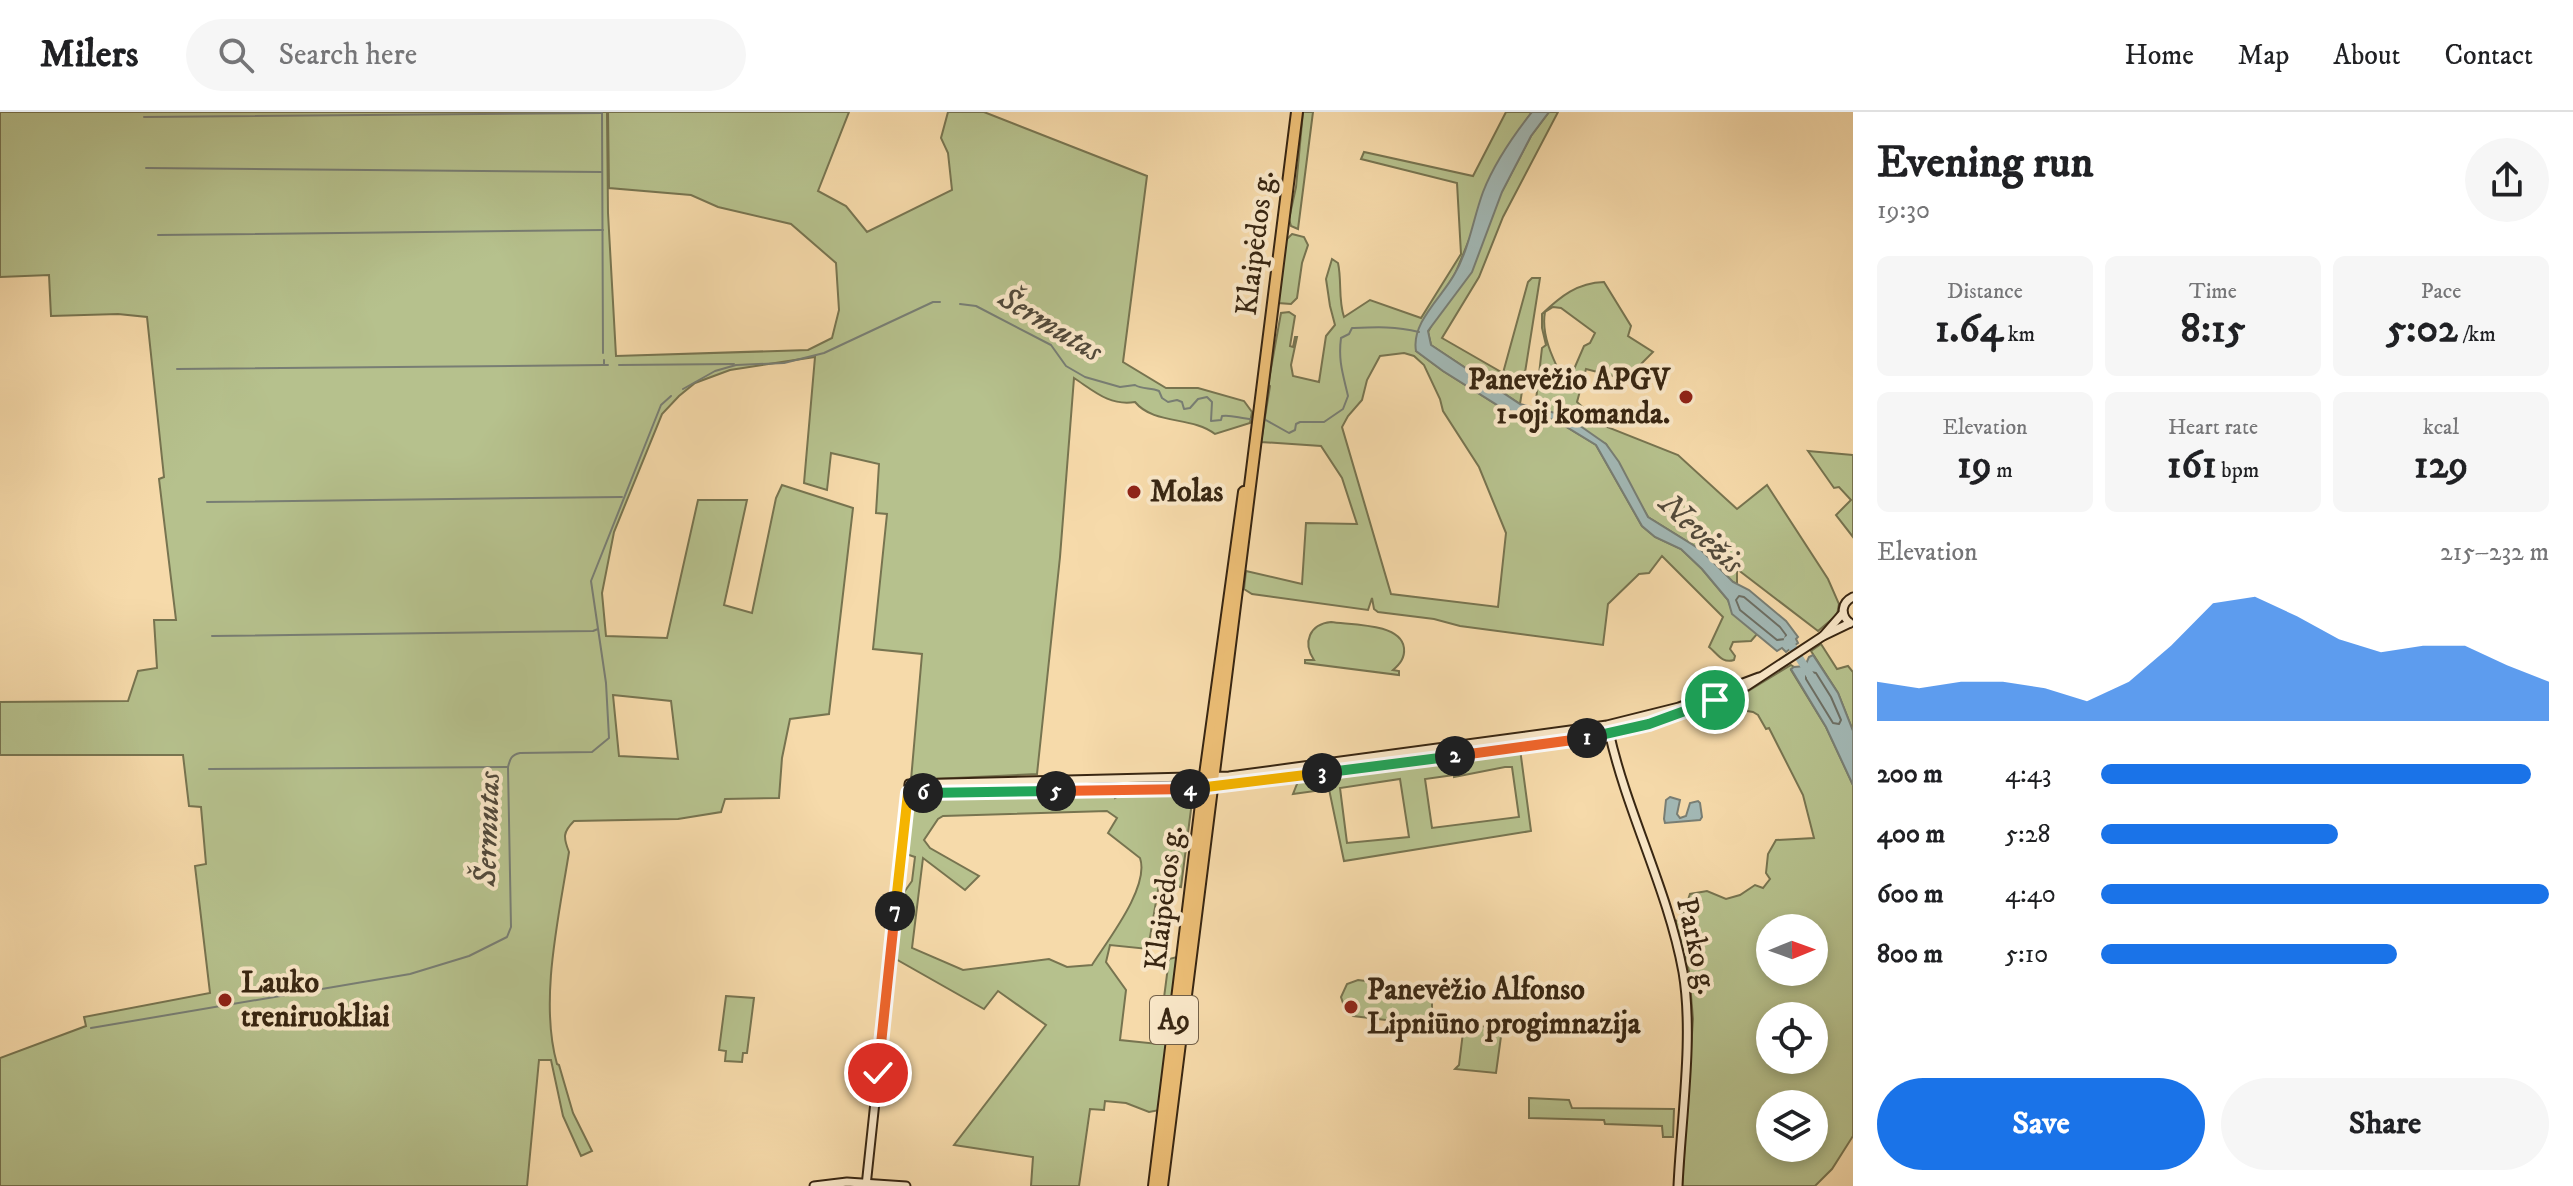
<!DOCTYPE html>
<meta charset="utf-8">
<style>
:root{--surface:#fff;--page:#f6f6f6;--text:#202124;--muted:#757577;--line:#e0e0e0;--accent:#1a73e8}
body{margin:0;font-family:"IM FELL DW Pica",serif;background:var(--page);color:var(--text);height:100vh;display:flex;flex-direction:column;font-size:30px;white-space:nowrap}
*{box-sizing:border-box;margin:0}
p{font-size:26px;color:var(--muted)}
.icon{flex:none;width:44px;height:44px;fill:none;stroke:currentColor;stroke-width:2;stroke-linecap:round;stroke-linejoin:round}
.map{position:relative;flex:1;overflow:hidden}
.panel{display:flex;flex-direction:column;background:var(--surface);width:720px}
.panel>*{flex:none}
.needle{width:52px;rotate:89deg}
.tools{position:absolute;left:1756px;top:802px;display:grid;gap:16px}
.tools a{display:grid;place-items:center;width:72px;height:72px;border-radius:50%;background:var(--surface);box-shadow:0 4px 12px #0003;font-size:40px}
.pin{position:absolute;display:grid;place-items:center;width:68px;height:68px;color:#fff;margin:-34px;border:4px solid #fff;border-radius:50%;box-shadow:0 2px 8px #0007}
.km{position:absolute;width:40px;height:40px;margin:-20px;border-radius:50%;background:#222;color:#fff;font-size:22px;line-height:40px;text-align:center}
.round{display:grid;place-items:center;flex:none;width:84px;height:84px;border-radius:42px;background:var(--page)}
.overview{display:flex;align-items:center;justify-content:space-between;height:136px;padding:0 24px}
h1{font-size:44px;font-weight:800;line-height:60px}
.figures{display:grid;grid-template-columns:repeat(3,1fr);gap:12px;height:136px;padding:8px 24px}
.figures div{display:grid;align-content:center;border-radius:12px;background:var(--page);text-align:center}
.figures b{font-size:40px;font-weight:800}
.figures small{font-size:22px;font-weight:400}
.figures p{font-size:22px}
.chart{height:224px;padding:16px 24px}
.chart p{display:flex;justify-content:space-between}
.chart svg{width:100%;height:144px;margin-top:8px;fill:var(--accent);opacity:.7}
.cta{display:flex;gap:16px;margin-top:auto;padding:16px 24px}
.cta a{flex:1;height:92px;border-radius:48px;background:var(--accent);color:#fff;font-size:32px;font-weight:800;line-height:92px;text-align:center}
.cta a+a{background:var(--page);color:var(--text)}
ul{padding:0 24px;list-style:none;font-size:26px}
li{display:grid;grid-template-columns:128px 96px 1fr;align-items:center;height:60px}
li i{height:20px;border-radius:10px;background:var(--accent)}
header{display:flex;align-items:center;gap:48px;box-sizing:border-box;height:112px;padding:0 40px;background:var(--surface);border-bottom:2px solid var(--line)}
header strong{font-size:38px}
nav{display:flex;gap:44px;margin-inline-start:auto;font-size:28px}
.search{width:560px;height:72px;background:var(--page);display:flex;align-items:center;gap:20px;box-sizing:border-box;padding:0 28px;border-radius:44px;color:var(--muted);font-size:30px}
main{display:flex;flex:1;min-height:0}
.map>svg:first-child{display:block}
</style>
<header>
<strong>Milers</strong>
<div class="search"><svg class="icon" aria-label="search" viewBox="0 0 24 24"><circle cx="10" cy="10" r="6"/><path d="M15 15l6 6"/></svg>Search here</div>
<nav><a>Home</a><a>Map</a><a>About</a><a>Contact</a></nav>
</header>
<main>
<div class="map">
<svg width="1853" height="1074" viewBox="0 0 1853 1074">
<rect width="100%" height="100%" fill="#f6daaa"/>
<filter id="stains"><feTurbulence type="fractalNoise" baseFrequency=".0025" numOctaves="4"/><feColorMatrix values="0 0 0 0 .2 0 0 0 0 .09 0 0 0 0 .02 0 0 0 .5 -.17"/></filter>
<radialGradient id="worn" r=".72"><stop offset=".6" stop-color="#630" stop-opacity="0"/><stop offset="1" stop-color="#630" stop-opacity=".3"/></radialGradient>
<g fill="#b6c18d" stroke="#777450" stroke-width="2" fill-rule="evenodd">
<path d="M 0,0 L 607,0 L 608,101 L 616,244 L 808,238 L 832,226 L 839,198 L 836,151 L 791,112 L 718,95 L 691,83 L 609,76 L 608,0 L 849,0 L 818,79 L 846,94 L 867,120 L 952,78 L 948,41 L 941,26 L 948,0 L 984,0 L 1147,64 L 1123,250 L 1166,276 L 1198,276 L 1244,289 L 1252,300 L 1250,311 L 1215,322 C 1192,304 1154,313 1135,290 C 1109,294 1094,279 1074,266 L 1060,445 L 1037,662 L 911,668 L 922,542 L 873,537 L 887,402 L 876,401 L 879,352 L 831,341 L 827,378 L 804,371 L 815,245 L 730,258 L 695,271 L 679,284 L 662,302 L 614,420 L 602,481 L 606,524 L 667,526 L 698,388 L 747,388 L 724,493 L 752,501 L 776,386 L 782,373 L 853,396 L 829,602 L 790,607 L 782,646 L 779,686 L 725,687 L 721,700 L 678,707 L 574,709 C 563,720 563,725 569,740 C 559,804 539,889 557,952 L 559,953 L 573,1001 L 592,1039 L 581,1044 L 563,1004 L 551,948 L 539,948 L 527,1074 L 0,1074 L 0,946 L 86,914 L 84,905 L 210,881 L 195,754 L 206,752 L 201,695 L 189,694 L 183,643 L 0,643 L 0,590 L 128,589 L 138,559 L 157,556 L 154,508 L 176,508 L 159,367 L 164,365 L 147,205 L 118,202 L 51,204 L 49,163 L 0,165 ZM 613,583 L 671,589 L 678,647 L 619,644 Z"/>
<polygon points="1303,0 1313,0 1298,117 1291,114 1289,107 1296,75"/>
<path d="M 1506,0 L 1532,0 L 1526,8 L 1469,128 L 1456,160 L 1442,183 L 1416,239 L 1443,259 L 1502,296 L 1535,306 L 1555,308 L 1596,333 L 1642,414 L 1655,425 L 1681,437 L 1702,457 L 1728,488 L 1733,502 L 1758,521 L 1751,529 L 1733,530 L 1730,537 L 1735,544 L 1734,548 C 1722,552 1717,541 1709,535 L 1723,505 L 1662,444 L 1649,461 L 1639,462 L 1608,492 L 1603,533 L 1460,514 L 1434,507 L 1378,500 L 1374,497 L 1372,486 L 1368,498 L 1252,482 L 1244,477 L 1246,459 L 1302,472 L 1306,411 L 1357,412 L 1342,366 L 1321,334 L 1261,330 L 1270,274 L 1268,273 L 1281,201 L 1289,200 L 1295,204 L 1290,234 L 1293,235 L 1295,225 L 1297,225 L 1291,253 L 1293,264 L 1319,270 L 1326,224 L 1335,213 L 1330,194 L 1326,167 L 1332,147 L 1338,151 C 1342,169 1338,187 1344,205 L 1370,188 L 1421,206 L 1461,142 L 1457,71 L 1361,47 L 1364,40 L 1473,64 ZM 1404,241 L 1414,244 L 1424,253 L 1440,287 L 1443,299 L 1479,355 L 1506,421 L 1498,495 L 1391,482 L 1342,315 L 1348,304 L 1362,288 L 1367,268 L 1380,244 Z"/>
<polygon points="1549,0 1558,0 1503,105 1479,165 1442,226 1503,261 1528,170 1532,166 1540,166 1520,292 1431,233 1428,220 1531,24"/>
<polygon points="1292,122 1304,125 1308,133 1302,151 1297,186 1291,192 1278,191 1286,128"/>
<path d="M 1604,170 L 1631,214 L 1628,224 L 1653,240 L 1641,252 L 1636,270 L 1586,257 L 1577,290 L 1602,313 L 1678,343 L 1737,397 L 1767,373 L 1828,467 L 1839,492 L 1837,503 L 1818,519 L 1737,457 L 1737,472 L 1733,470 L 1701,438 L 1648,405 L 1606,332 L 1535,297 L 1542,236 L 1546,233 L 1542,216 L 1542,202 C 1561,184 1577,171 1604,170 ZM 1553,195 L 1561,196 L 1595,221 L 1590,231 L 1584,234 L 1571,264 L 1562,265 C 1552,245 1541,222 1545,200 Z"/>
<polygon points="1808,339 1853,343 1853,425 1836,403 1851,388 1839,375 1834,376"/>
<path d="M 1331,510 C 1351,513 1401,511 1404,536 C 1405,546 1400,552 1393,558 L 1399,559 L 1399,563 L 1305,551 L 1305,548 L 1314,548 C 1302,530 1310,512 1331,510 Z"/>
<polygon points="1821,532 1837,557 1848,554 1853,560 1853,619 1838,581 1811,539"/>
<path d="M 1791,553 L 1794,555 L 1791,558 L 1826,615 L 1853,673 L 1853,1024 L 1832,1057 L 1815,1074 L 1682,1074 L 1693,907 L 1689,859 L 1675,811 L 1684,800 L 1690,782 L 1707,779 L 1726,787 L 1740,783 L 1755,773 L 1763,776 L 1770,767 L 1766,761 L 1768,742 L 1776,728 L 1814,726 L 1803,683 L 1769,616 L 1766,617 L 1758,603 L 1753,600 L 1717,594 L 1748,579 ZM 1770,816 L 1814,816 L 1814,860 L 1770,860 ZM 1770,904 L 1814,904 L 1814,948 L 1770,948 ZM 1770,992 L 1814,992 L 1814,1036 L 1770,1036 Z"/>
<path d="M 1520,637 L 1531,719 L 1344,749 L 1329,677 L 1293,682 L 1299,667 ZM 1505,655 L 1512,655 L 1519,705 L 1432,716 L 1425,667 L 1454,663 L 1454,665 ZM 1400,667 L 1409,725 L 1347,731 L 1340,676 Z"/>
<polygon points="1159,669 1158,673 1126,675 912,676 984,672"/>
<path d="M 1113,680 L 1115,686 L 1124,681 L 1193,682 L 1181,775 L 1159,772 L 1148,837 L 1110,833 L 1106,850 L 1126,878 L 1120,928 L 1158,932 L 1169,847 L 1177,845 L 1160,998 L 1149,1000 L 1126,991 L 1105,989 L 1104,998 L 1090,997 L 1079,1074 L 1031,1074 L 1033,1045 L 954,1033 L 1046,913 L 998,879 L 984,897 L 894,846 L 900,786 L 912,769 L 915,745 L 906,742 L 905,737 L 909,691 L 916,684 L 928,685 L 968,682 ZM 1107,699 L 1117,706 L 1108,721 L 1140,746 C 1150,775 1107,829 1092,853 L 1067,855 L 1049,847 L 963,858 L 912,836 L 923,746 L 965,778 L 979,764 L 930,736 L 924,728 L 938,707 L 943,704 Z"/>
<polygon points="1358,868 1421,876 1432,887 1432,901 1419,912 1353,904 1345,897 1341,885 1347,872"/>
<polygon points="726,884 754,886 747,941 743,941 742,950 725,949 726,939 719,938"/>
<polygon points="1464,912 1502,917 1496,961 1455,957 1459,953"/>
<polygon points="1529,986 1569,988 1572,996 1674,997 1673,1025 1663,1025 1662,1014 1605,1012 1604,1008 1529,1006"/>
</g>
<g fill="#a2b8b5" stroke="#787e74" stroke-width="2">
<path d="M 1532,0 L 1549,0 L 1531,24 L 1502,80 L 1472,160 L 1428,219 L 1431,233 L 1520,292 L 1559,302 L 1576,311 L 1606,332 L 1619,350 L 1648,405 L 1701,438 L 1733,470 L 1749,478 L 1786,509 L 1798,525 L 1796,527 L 1798,531 L 1786,540 L 1782,536 L 1777,539 L 1732,502 L 1728,488 L 1702,457 L 1681,437 L 1655,425 L 1642,414 L 1596,333 L 1555,308 L 1519,302 L 1502,296 L 1443,259 L 1416,239 C 1411,211 1441,186 1454,163 C 1469,138 1473,107 1483,80 C 1494,52 1513,24 1532,0 Z"/>
<polygon points="1813,543 1838,581 1853,619 1853,673 1826,615 1791,557 1794,555 1805,554 1809,545"/>
<polygon points="1670,685 1680,688 1677,702 1680,706 1686,704 1690,691 1698,689 1700,691 1702,705 1700,708 1665,711 1664,707 1666,688"/>
</g>
<g fill="none" stroke-linecap="round" stroke-linejoin="round">
<g stroke="#6d6f64" stroke-width="2">
<polygon points="1739,484 1744,485 1780,515 1786,523 1785,527 1777,528 1740,498 1736,488"/>
<polygon points="1811,560 1816,561 1831,585 1841,608 1839,612 1833,611 1806,567 1806,563"/>
</g>
<g stroke="#787e74" stroke-width="2">
<polyline points="602,1 603,241"/>
<polyline points="144,5 602,1"/>
<polyline points="146,56 602,60"/>
<polyline points="158,123 603,118"/>
<path d="M 960,192 L 976,194 L 1051,233 L 1066,254 L 1085,265 L 1120,275 L 1135,273 C 1143,278 1151,275 1159,279 L 1162,286 L 1168,290 L 1177,288 L 1182,290 L 1184,297 L 1190,296 L 1198,287 L 1207,285 L 1212,290 L 1211,309 L 1221,308 L 1222,304 C 1232,302 1243,308 1254,307"/>
<polyline points="604,248 604,253 608,253"/>
<polyline points="619,253 734,252"/>
<polyline points="177,257 604,253"/>
<polyline points="683,277 715,259 736,253 784,251 824,241 933,190 940,190"/>
<path d="M 1264,307 L 1289,321 L 1295,318 L 1296,312 L 1300,310 L 1324,310 L 1343,297 L 1348,284 C 1343,262 1338,249 1341,226 L 1349,222 L 1352,216 C 1376,215 1395,214 1419,220"/>
<polyline points="207,390 622,385"/>
<polyline points="212,524 593,519 598,517"/>
<polyline points="209,657 508,655"/>
<path d="M 91,916 L 410,862 L 469,844 L 507,825 L 511,815 L 508,655 C 510,647 511,643 520,641 L 592,640 L 609,626 L 606,571 L 591,469 L 661,293 L 671,284"/>
</g>
<polyline stroke="#a2b8b5" stroke-width="8" points="1788,528 1810,563"/>
<g stroke="#382612" stroke-width="11">
<g id="secondary">
<path d="M 1850,511 C 1840,503 1841,491 1853,485"/>
<polyline points="1823,524 1843,501"/>
<path d="M 1609,620 C 1627,701 1668,778 1683,860 C 1694,924 1681,1008 1678,1074"/>
<polyline points="908,681 1162,677 1221,674 1600,625 1621,620 1681,602 1747,574 1823,524 1850,511"/>
<polyline points="814,1074 847,1070 906,1074"/>
<polyline points="866,1074 909,672 1229,664 1607,613 1679,595 1759,565"/>
</g>
</g>
<g stroke="#382612" stroke-width="14">
<g id="highway">
<polyline points="1154,1074 1201,692 1244,380"/>
<polyline points="1162,1074 1297,0"/>
</g>
</g>
<use href="#secondary" stroke="#f9e7c8" stroke-width="7"/>
<use href="#highway" stroke="#ebbd75" stroke-width="10"/>
</g>
<g fill="none" stroke-linecap="round" stroke-linejoin="round">
<g stroke="#fff" stroke-width="16">
<polyline id="split-1" points="1587,626 1649,612 1715,588"/>
</g>
<g stroke="#fff" stroke-width="16">
<polyline id="split-2" points="1455,644 1587,626"/>
</g>
<g stroke="#fff" stroke-width="16">
<polyline id="split-3" points="1322,661 1455,644"/>
</g>
<g stroke="#fff" stroke-width="16">
<polyline id="split-4" points="1190,677 1322,661"/>
</g>
<g stroke="#fff" stroke-width="16">
<polyline id="split-5" points="1056,679 1190,677"/>
</g>
<g stroke="#fff" stroke-width="16">
<polyline id="split-6" points="923,681 1056,679"/>
</g>
<g stroke="#fff" stroke-width="16">
<polyline id="split-7" points="895,799 908,681 923,681"/>
</g>
<g stroke="#fff" stroke-width="16">
<polyline id="split-8" points="881,932 895,799"/>
</g>
<g stroke="#fff" stroke-width="16">
<polyline id="split-9" points="878,961 881,932"/>
</g>
<use href="#split-1" stroke="#22a559" stroke-width="10"/>
<use href="#split-2" stroke="#f0652b" stroke-width="10"/>
<use href="#split-3" stroke="#22a559" stroke-width="10"/>
<use href="#split-4" stroke="#f5b400" stroke-width="10"/>
<use href="#split-5" stroke="#f0652b" stroke-width="10"/>
<use href="#split-6" stroke="#22a559" stroke-width="10"/>
<use href="#split-7" stroke="#f5b400" stroke-width="10"/>
<use href="#split-8" stroke="#f0652b" stroke-width="10"/>
<use href="#split-9" stroke="#f5b400" stroke-width="10"/>
</g>
<g fill="#8f2418" stroke="#f9e7c8" stroke-width="3">
<circle cx="1686" cy="285" r="8"/>
<circle cx="1134" cy="380" r="8"/>
<circle cx="225" cy="888" r="8"/>
<circle cx="1351" cy="895" r="8"/>
</g>
<g text-anchor="middle" dominant-baseline="central" stroke-width="8" stroke-linejoin="round" paint-order="stroke">
<rect fill="#f9e7c8" stroke="#726049" stroke-width="2" x="1150" y="884" width="48" height="48" rx="6"/>
<g font-size="28" font-weight="bold" fill="#382612">
<text x="1174" y="908">A9</text>
</g>
<g font-size="30" fill="#382612" stroke="#f9e7c8">
<text transform="translate(1256 131) rotate(-83)">Klaipėdos g.</text>
<text transform="translate(1165 786) rotate(-83)">Klaipėdos g.</text>
<text transform="translate(1696 834) rotate(77)">Parko g.</text>
</g>
<g font-size="30" font-weight="bold" fill="#382612" stroke="#f9e7c8" text-anchor="start">
<text x="1670" y="268" text-anchor="end">Panevėžio APGV<tspan x="1670" dy="34">1-oji komanda.</tspan></text>
<text x="1150" y="380">Molas</text>
<text x="241" y="871">Lauko<tspan x="241" dy="34">treniruokliai</tspan></text>
<text x="1367" y="878">Panevėžio Alfonso<tspan x="1367" dy="34">Lipniūno progimnazija</tspan></text>
</g>
<g font-size="32" font-style="italic" fill="#524a3b" stroke="#f9e7c8">
<text transform="translate(1050 213) rotate(31)">Šermutas</text>
<text transform="translate(1701 422) rotate(43)">Nevėžis</text>
<text transform="translate(488 717) rotate(-88)">Šermutas</text>
</g>
</g>
<rect width="100%" height="100%" filter="url(#stains)"/>
<rect width="100%" height="100%" fill="url(#worn)"/>
</svg>
<div class="tools">
<a><svg class="needle" viewBox="-14 -14 28 28"><path d="M0-13l5 13h-10z" fill="#e53935"/><path d="M0 13l5-13h-10z" fill="#757577"/></svg></a>
<a><svg class="icon" aria-label="locate" viewBox="0 0 24 24"><circle cx="12" cy="12" r="6"/><path d="M12 2v4M12 18v4M2 12h4M18 12h4"/></svg></a>
<a><svg class="icon" aria-label="layers" viewBox="0 0 24 24"><path d="M12 4l9 5-9 5-9-5zM3 14l9 5 9-5"/></svg></a>
</div>
<div class="pin" style="left:1715px;top:588px;background:#1e9e55"><svg class="icon" aria-label="arrive" viewBox="0 0 24 24"><path d="M6 21V4h12l-3 4 3 4H6"/></svg></div>
<div class="pin" style="left:878px;top:961px;background:#d93025"><svg class="icon" aria-label="check" viewBox="0 0 24 24"><path d="M5 12l5 5 9-10"/></svg></div>
<b class="km" style="left:1587px;top:626px">1</b>
<b class="km" style="left:1455px;top:644px">2</b>
<b class="km" style="left:1322px;top:661px">3</b>
<b class="km" style="left:1190px;top:677px">4</b>
<b class="km" style="left:1056px;top:679px">5</b>
<b class="km" style="left:923px;top:681px">6</b>
<b class="km" style="left:895px;top:799px">7</b>
</div>
<section class="panel">
<div class="overview"><div><h1>Evening run</h1><p>19:30</p></div><a class="round"><svg class="icon" aria-label="share" viewBox="0 0 24 24"><path d="M12 15V3M7 8l5-5 5 5M5 13v7h14v-7"/></svg></a></div>
<div class="figures">
<div><p>Distance</p><b>1.64<small> km</small></b></div>
<div><p>Time</p><b>8:15</b></div>
<div><p>Pace</p><b>5:02<small> /km</small></b></div>
</div>
<div class="figures">
<div><p>Elevation</p><b>19<small> m</small></b></div>
<div><p>Heart rate</p><b>161<small> bpm</small></b></div>
<div><p>kcal</p><b>129</b></div>
</div>
<div class="chart"><p><span>Elevation</span>215–232 m</p>
<svg viewBox="0 0 160 44" preserveAspectRatio="none"><path d="M0 44V32L10 34L20 32L30 32L40 34L50 38L60 32L70 21L80 8L90 6L100 12L110 19L120 23L130 21L140 21L150 27L160 32V44z"/></svg>
</div>
<ul>
<li><b>200 m</b>4:43<i style="width:96%"></i></li>
<li><b>400 m</b>5:28<i style="width:53%"></i></li>
<li><b>600 m</b>4:40<i style="width:100%"></i></li>
<li><b>800 m</b>5:10<i style="width:66%"></i></li>
</ul>
<div class="cta"><a>Save</a><a>Share</a></div>
</section>
</main>
